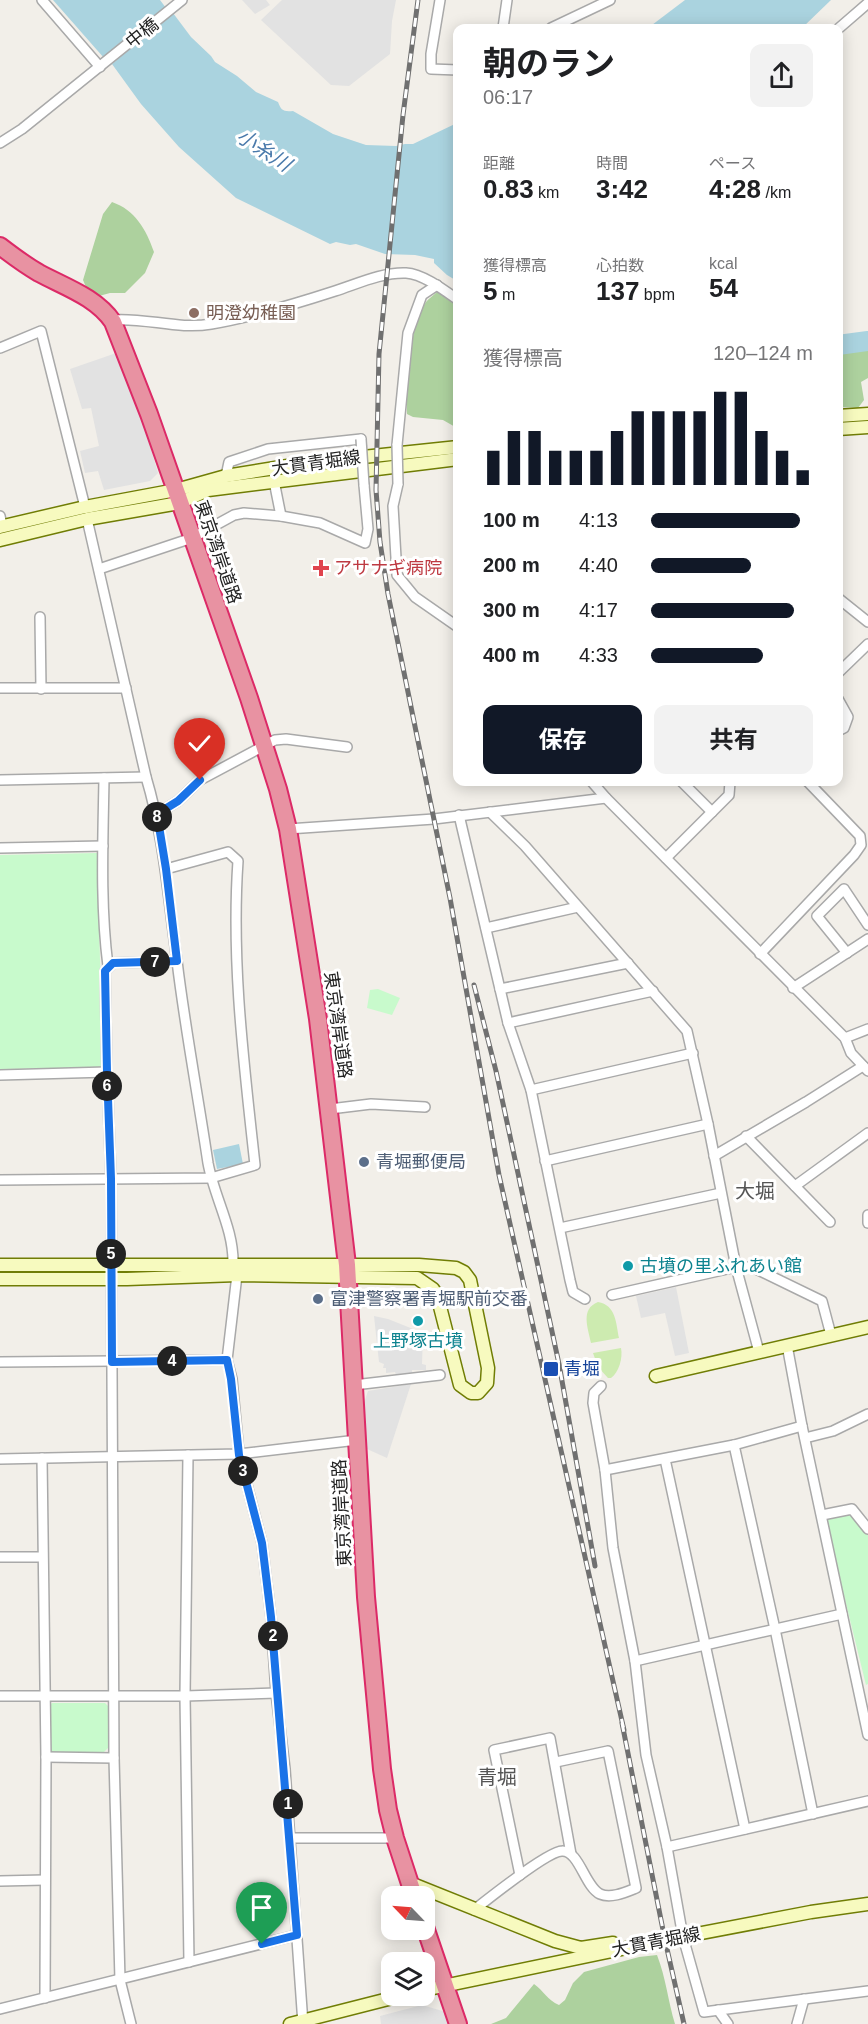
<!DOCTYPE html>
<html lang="ja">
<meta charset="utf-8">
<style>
:root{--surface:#fff;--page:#f2f2f2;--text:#202124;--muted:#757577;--accent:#111827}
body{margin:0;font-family:Arial,"Noto Sans JP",sans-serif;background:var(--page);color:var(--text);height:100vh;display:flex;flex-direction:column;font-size:22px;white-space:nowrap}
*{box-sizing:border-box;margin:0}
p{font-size:20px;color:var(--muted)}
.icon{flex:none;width:33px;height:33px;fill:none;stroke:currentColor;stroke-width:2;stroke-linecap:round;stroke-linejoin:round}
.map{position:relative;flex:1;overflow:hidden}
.side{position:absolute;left:453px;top:24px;width:390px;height:762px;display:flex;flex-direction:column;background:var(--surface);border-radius:12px;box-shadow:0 3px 15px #0003}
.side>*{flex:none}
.needle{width:39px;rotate:295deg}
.tools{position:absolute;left:381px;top:1886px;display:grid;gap:12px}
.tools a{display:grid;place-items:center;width:54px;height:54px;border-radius:12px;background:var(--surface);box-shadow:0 3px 15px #0003;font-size:30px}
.pin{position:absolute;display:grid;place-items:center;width:51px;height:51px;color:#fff;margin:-62px -26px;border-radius:50% 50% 50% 0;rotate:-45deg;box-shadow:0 0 6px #0007}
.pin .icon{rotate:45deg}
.km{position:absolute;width:30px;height:30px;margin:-15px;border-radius:50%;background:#222;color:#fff;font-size:16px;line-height:30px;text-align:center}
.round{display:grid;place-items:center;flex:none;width:63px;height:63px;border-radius:12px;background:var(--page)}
.head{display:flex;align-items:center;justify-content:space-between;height:102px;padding:0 30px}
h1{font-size:33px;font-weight:700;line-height:45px}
.figures{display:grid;grid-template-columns:repeat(3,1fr);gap:9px;height:102px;padding:6px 30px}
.figures div{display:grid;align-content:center}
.figures b{font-size:26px;font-weight:700}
.figures small{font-size:16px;font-weight:400}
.figures p{font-size:16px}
.chart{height:168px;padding:12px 30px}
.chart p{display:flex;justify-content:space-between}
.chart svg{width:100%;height:108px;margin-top:6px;stroke:var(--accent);stroke-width:6}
.cta{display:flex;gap:12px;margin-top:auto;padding:12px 30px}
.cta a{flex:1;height:69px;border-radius:12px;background:var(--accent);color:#fff;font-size:24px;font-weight:700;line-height:69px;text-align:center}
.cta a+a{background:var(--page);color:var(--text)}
ul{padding:0 30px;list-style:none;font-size:20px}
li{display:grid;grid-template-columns:96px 72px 1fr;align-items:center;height:45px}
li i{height:15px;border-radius:8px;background:var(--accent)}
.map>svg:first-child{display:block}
</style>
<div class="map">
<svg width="868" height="2024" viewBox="0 0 868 2024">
<rect width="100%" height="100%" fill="#f2efe9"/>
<g fill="#cdebb0">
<path d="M 598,1302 C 616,1305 616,1323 619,1338 L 591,1343 C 588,1328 580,1309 598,1302 Z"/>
<path d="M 621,1348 C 623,1358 619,1372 611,1378 L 608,1378 L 598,1367 L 593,1353 Z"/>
</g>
<g fill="#add19e">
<path d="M 112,202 C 135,210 146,229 154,252 L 145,273 L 125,293 L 110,293 L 99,296 L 86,287 L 83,280 L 103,214 Z"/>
<path d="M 437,292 L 457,306 L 457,428 L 443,420 L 413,417 L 407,414 C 406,384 409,326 426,302 C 429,298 434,295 437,292 Z"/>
<polygon points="868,343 868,378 861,382 864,400 858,408 839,407 839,350"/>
<path d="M 657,1955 C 666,1978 668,2001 675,2024 L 491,2024 L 506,2018 L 534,1984 C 544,1991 547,2000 559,2005 L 565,2000 L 573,1983 L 584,1972 L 639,1957 Z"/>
</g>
<g fill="#c8facc">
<polygon points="97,853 103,1065 100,1068 0,1069 0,855"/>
<polygon points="378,989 400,998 392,1015 367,1008 370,990"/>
<polygon points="851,1512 868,1534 868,1684 866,1685 825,1518"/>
<polygon points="52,1703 105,1703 109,1707 108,1748 104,1752 53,1753 49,1750 48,1707"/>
</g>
<g fill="#e2e2e2">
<polygon points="242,0 266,0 270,5 255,14"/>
<polygon points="282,0 396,0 392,21 390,54 349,86 331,85 261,20"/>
<polygon points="122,351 158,473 150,481 104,490 98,471 85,473 80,451 99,446 91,408 82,409 70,369"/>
<polygon points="676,1287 689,1353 675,1356 665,1313 641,1318 636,1296"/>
<polygon points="374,1316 388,1319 423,1333 422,1364 426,1365 426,1370 412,1370 412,1374 396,1375 395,1372 386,1373 386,1368 383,1368 384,1364 379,1362"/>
<polygon points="411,1384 387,1458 367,1449 363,1406 368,1391"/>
<polygon points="422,2005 446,2012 449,2024 381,2024 380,2016"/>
</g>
<g fill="#aad3df">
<polygon points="53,0 160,0 166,8 104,58"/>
<polygon points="685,0 831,0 802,28 648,28"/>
<path d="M 173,13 L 191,37 L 211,56 L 215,62 L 237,76 L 256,92 L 278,102 C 281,110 283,112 293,111 L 333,134 L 366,145 L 396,146 L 405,144 L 413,144 L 457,123 L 457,281 L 447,275 L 434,263 L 434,259 L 415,255 L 385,254 L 356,244 L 350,245 L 336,242 L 330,244 L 236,198 L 179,147 L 141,104 L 112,64 Z"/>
<polygon points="239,1144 243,1164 217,1169 213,1150"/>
</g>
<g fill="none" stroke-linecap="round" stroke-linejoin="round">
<polyline stroke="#aad3df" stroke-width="20" points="838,345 868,341"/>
<g stroke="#a9a9a9" stroke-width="12">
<g id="street">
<polyline points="42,0 100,67"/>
<polyline points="440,0 431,54 431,69 458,70"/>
<polyline points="503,28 507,0"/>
<polyline points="551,28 610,0"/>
<polyline points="838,29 868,3"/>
<polyline points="0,143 22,129 182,0"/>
<path d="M 112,320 C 145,317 178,330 211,324 C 253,317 295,304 335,291 C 357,284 382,272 406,273 C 423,274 444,290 458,300"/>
<polyline points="0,348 41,331 85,507"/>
<polyline points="397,445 408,333 422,295 437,285"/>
<polyline points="226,476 229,462 268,449 361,439"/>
<polyline points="274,481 281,516"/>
<polyline points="398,484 393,506 397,575 415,597 458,627"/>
<polyline points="0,516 2,526"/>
<path d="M 87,519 L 146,777 C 164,837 168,898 177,961 C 185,1028 198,1096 208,1163 C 214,1197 234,1229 233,1264"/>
<polyline points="99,569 192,538 234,515 244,513 281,516 320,523 365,543 368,529 364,485"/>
<polyline points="838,598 868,622"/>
<polyline points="40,617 41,689"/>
<polyline points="838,673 868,644"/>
<polyline points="0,688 126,688"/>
<polyline points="838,699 848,717 844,728 838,731"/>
<path d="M 104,778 C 103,840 100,904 108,966"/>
<polyline points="0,780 146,777"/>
<polyline points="592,782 606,798 845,1038 851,1053 868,1071"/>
<polyline points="682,782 712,812"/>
<polyline points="490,812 525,846 687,1031 708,1124 736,1267 759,1352"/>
<polyline points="157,814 178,801 200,780 275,740 286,739 347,747"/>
<polyline points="459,815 508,1023 531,1090 570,1280 573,1292 585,1299"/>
<polyline points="288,829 434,819 606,798"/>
<polyline points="0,848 103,846"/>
<polyline points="666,858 729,795 730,782"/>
<polyline points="486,928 578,907"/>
<polyline points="847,953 817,916 844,889 868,925"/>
<polyline points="760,954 854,855 861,845 860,836 808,782"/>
<polyline points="793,988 868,939"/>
<polyline points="500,989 628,963"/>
<polyline points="508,1023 653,991"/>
<polyline points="845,1038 868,1029"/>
<polyline points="0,1075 107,1072"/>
<polyline points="531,1090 693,1053"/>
<polyline points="330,1109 371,1104 425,1107"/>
<polyline points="746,1136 830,1222"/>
<polyline points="714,1156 806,1102 863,1066"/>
<polyline points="545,1161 708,1124"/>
<path d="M 0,1180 L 211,1178 L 255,1165 C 244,1064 231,962 238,861 L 228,852 L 166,869"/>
<polyline points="795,1186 868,1133"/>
<polyline points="868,1215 868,1223"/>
<polyline points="560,1228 721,1193"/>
<polyline points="237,1275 227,1360 232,1379 239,1454 262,1543 271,1617 276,1693 285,1769 303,2024"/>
<polyline points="612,1295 736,1267 752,1267 822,1301 831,1335"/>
<polyline points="787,1345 802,1426 868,1735"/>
<polyline points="0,1362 227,1360"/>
<polyline points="354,1385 440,1375"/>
<polyline points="601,1386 594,1393 593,1403 605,1470 613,1548 635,1661 646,1755 667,1847 683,1937 704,2012 868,1991"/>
<polyline points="805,1438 833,1431 868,1414"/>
<polyline points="734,1445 775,1629 813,1814"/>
<polyline points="188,1455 185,1696 189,1962"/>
<polyline points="42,1458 46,1757 45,1998"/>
<polyline points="0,1459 239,1454 357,1440"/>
<polyline points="665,1459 745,1829"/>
<polyline points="605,1470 734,1445 802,1426"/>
<polyline points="822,1515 852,1509 868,1529"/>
<polyline points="0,1557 42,1557"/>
<polyline points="635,1661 842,1614"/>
<polyline points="0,1696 185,1696 276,1693"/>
<polyline points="46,1757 114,1758"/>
<polyline points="290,1838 395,1838"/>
<polyline points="667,1847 868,1801"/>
<polyline points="520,1875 494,1750 550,1738 571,1854"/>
<polyline points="0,1881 45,1880"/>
<path d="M 474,1910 C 488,1899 548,1851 562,1851 C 579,1850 585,1887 600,1894 C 611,1899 626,1892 636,1888 L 608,1751 L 556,1762"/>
<polyline points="0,2009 297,1935"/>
<polyline points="718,2010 728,2024"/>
<polyline points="131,2024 120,1980 114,1758 111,1179 107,1072 105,971 113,963 177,961"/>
<polyline points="797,2024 804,1999"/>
</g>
</g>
<g stroke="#707d05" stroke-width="15">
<g id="secondary">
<polyline points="838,416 868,414"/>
<polyline points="838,429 868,427"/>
<polyline points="0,527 85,507 176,490 226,476 306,463 458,447"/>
<polyline points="0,540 87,519 179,503 208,490 458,459"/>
<polyline points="0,1265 419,1265 456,1268 464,1272 470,1280 488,1368 487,1383 478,1393 471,1393 460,1385 437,1295 433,1289 417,1278 237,1275 127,1279 0,1279"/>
<polyline points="656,1376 868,1327"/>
<polyline points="410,1883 555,1941 581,1948 613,1943"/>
<polyline points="424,1990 665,1940 811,1912 868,1904"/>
<polyline points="290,2024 404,1995"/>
</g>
</g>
<g stroke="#dc2a67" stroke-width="20">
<g id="highway">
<path d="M 0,246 C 13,256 25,265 39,273 C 65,287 96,297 113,322 L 149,414 L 249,698 L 278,789 L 288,829 L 318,1019 L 347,1265 L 366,1597 L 382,1769 L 388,1810 L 395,1838 L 414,1896"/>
<polyline points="424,1924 458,2024"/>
</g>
</g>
<use href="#street" stroke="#fff" stroke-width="9"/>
<use href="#secondary" stroke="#f7fabf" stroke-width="12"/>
<use href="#highway" stroke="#e892a2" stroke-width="16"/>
<g stroke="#707070" stroke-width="5">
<g id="rail">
<polyline points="418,0 403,115 379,354 376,490 380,542 388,594 450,898 499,1175 624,1730"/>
<polyline points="474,985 496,1071 559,1364 595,1566"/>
<polyline points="622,1723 665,1940 684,2024"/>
</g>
</g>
<use href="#rail" stroke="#fff" stroke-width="3" stroke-dasharray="9" stroke-linecap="butt"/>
<g stroke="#a9a9a9" stroke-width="12" stroke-linecap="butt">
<g id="street-bridge">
<polyline points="361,439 364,485"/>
<polyline points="397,445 398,484"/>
</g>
</g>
<use href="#street-bridge" stroke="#fff" stroke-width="9"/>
</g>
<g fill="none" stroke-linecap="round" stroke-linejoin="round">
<g stroke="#fff" stroke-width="12">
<polyline id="route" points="200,780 178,801 157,814 166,869 177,961 113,963 105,971 107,1072 111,1179 112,1362 227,1360 231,1379 239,1455 262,1543 271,1617 297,1935 262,1944"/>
</g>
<use href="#route" stroke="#1a73e8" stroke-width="8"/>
</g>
<circle fill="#8d6e63" stroke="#fff" stroke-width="2" cx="194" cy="313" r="6"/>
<path fill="#e0444e" stroke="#fff" stroke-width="2" d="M318 559h6v6h6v6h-6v6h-6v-6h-6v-6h6z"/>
<g fill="#5c6f8a" stroke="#fff" stroke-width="2">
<circle cx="364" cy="1162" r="6"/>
<circle cx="318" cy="1299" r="6"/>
</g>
<g fill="#0f9aa8" stroke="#fff" stroke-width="2">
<circle cx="628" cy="1266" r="6"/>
<circle cx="418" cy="1321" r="6"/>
</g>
<rect fill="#1a4fb4" stroke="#fff" stroke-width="2" x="543" y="1361" width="16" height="16" rx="3"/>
<g text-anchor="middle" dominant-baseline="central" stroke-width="6" stroke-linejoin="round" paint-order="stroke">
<g font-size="18" fill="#222" stroke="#fff">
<text transform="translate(142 33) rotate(-39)">中橋</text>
<text transform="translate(316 463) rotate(-8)">大貫青堀線</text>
<text transform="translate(218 552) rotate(71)">東京湾岸道路</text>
<text transform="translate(338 1025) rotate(82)">東京湾岸道路</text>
<text transform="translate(342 1513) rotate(-93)">東京湾岸道路</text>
<text transform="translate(656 1942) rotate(-11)">大貫青堀線</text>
</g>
<g font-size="18" fill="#785e54" stroke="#fff" text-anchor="start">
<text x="206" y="313">明澄幼稚園</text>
</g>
<g font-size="18" fill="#be3a42" stroke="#fff" text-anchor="start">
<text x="334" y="568">アサナギ病院</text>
</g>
<g font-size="18" fill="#4e5e75" stroke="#fff" text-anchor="start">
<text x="376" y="1162">青堀郵便局</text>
<text x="330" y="1299">富津警察署青堀駅前交番</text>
</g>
<g font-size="18" fill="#0d838f" stroke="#fff" text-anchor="start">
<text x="640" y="1266">古墳の里ふれあい館</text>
<text x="418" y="1341" text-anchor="middle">上野塚古墳</text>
</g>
<g font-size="18" fill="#164399" stroke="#fff" text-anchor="start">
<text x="564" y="1369">青堀</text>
</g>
<g font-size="20" font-style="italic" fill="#4a7aab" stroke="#fff">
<text transform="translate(264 150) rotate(33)">小糸川</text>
</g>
<g font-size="20" fill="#555" stroke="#fff">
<text x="755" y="1191">大堀</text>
<text x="497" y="1777">青堀</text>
</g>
</g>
</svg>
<div class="tools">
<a><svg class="needle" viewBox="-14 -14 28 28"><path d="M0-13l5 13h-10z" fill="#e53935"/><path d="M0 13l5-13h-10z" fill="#757577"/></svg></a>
<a><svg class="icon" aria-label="layers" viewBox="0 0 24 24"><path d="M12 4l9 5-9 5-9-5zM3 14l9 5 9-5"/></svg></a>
</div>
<div class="pin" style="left:262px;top:1944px;background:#1e9e55"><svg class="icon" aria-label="arrive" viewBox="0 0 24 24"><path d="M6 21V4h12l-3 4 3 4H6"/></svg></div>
<div class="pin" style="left:200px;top:780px;background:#d93025"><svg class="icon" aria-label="check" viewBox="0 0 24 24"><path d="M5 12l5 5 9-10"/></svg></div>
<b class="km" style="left:288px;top:1804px">1</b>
<b class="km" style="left:273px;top:1636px">2</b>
<b class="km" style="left:243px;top:1471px">3</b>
<b class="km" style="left:172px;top:1361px">4</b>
<b class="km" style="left:111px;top:1254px">5</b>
<b class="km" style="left:107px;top:1086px">6</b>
<b class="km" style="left:155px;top:962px">7</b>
<b class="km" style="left:157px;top:817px">8</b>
<section class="side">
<div class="head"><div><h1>朝のラン</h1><p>06:17</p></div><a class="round"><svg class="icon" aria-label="share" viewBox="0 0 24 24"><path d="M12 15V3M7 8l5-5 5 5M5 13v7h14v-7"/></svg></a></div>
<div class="figures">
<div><p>距離</p><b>0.83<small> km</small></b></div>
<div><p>時間</p><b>3:42</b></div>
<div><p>ペース</p><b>4:28<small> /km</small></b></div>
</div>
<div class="figures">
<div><p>獲得標高</p><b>5<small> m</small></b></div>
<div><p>心拍数</p><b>137<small> bpm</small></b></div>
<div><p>kcal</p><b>54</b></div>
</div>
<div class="chart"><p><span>獲得標高</span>120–124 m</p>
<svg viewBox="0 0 160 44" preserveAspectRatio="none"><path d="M5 44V30M15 44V22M25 44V22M35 44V30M45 44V30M55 44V30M65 44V22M75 44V14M85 44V14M95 44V14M105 44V14M115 44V6M125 44V6M135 44V22M145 44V30M155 44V38"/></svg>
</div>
<ul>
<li><b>100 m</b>4:13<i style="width:92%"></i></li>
<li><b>200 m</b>4:40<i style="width:62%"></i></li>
<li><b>300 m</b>4:17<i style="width:88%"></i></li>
<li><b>400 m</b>4:33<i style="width:69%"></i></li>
</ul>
<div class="cta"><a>保存</a><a>共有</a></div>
</section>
</div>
